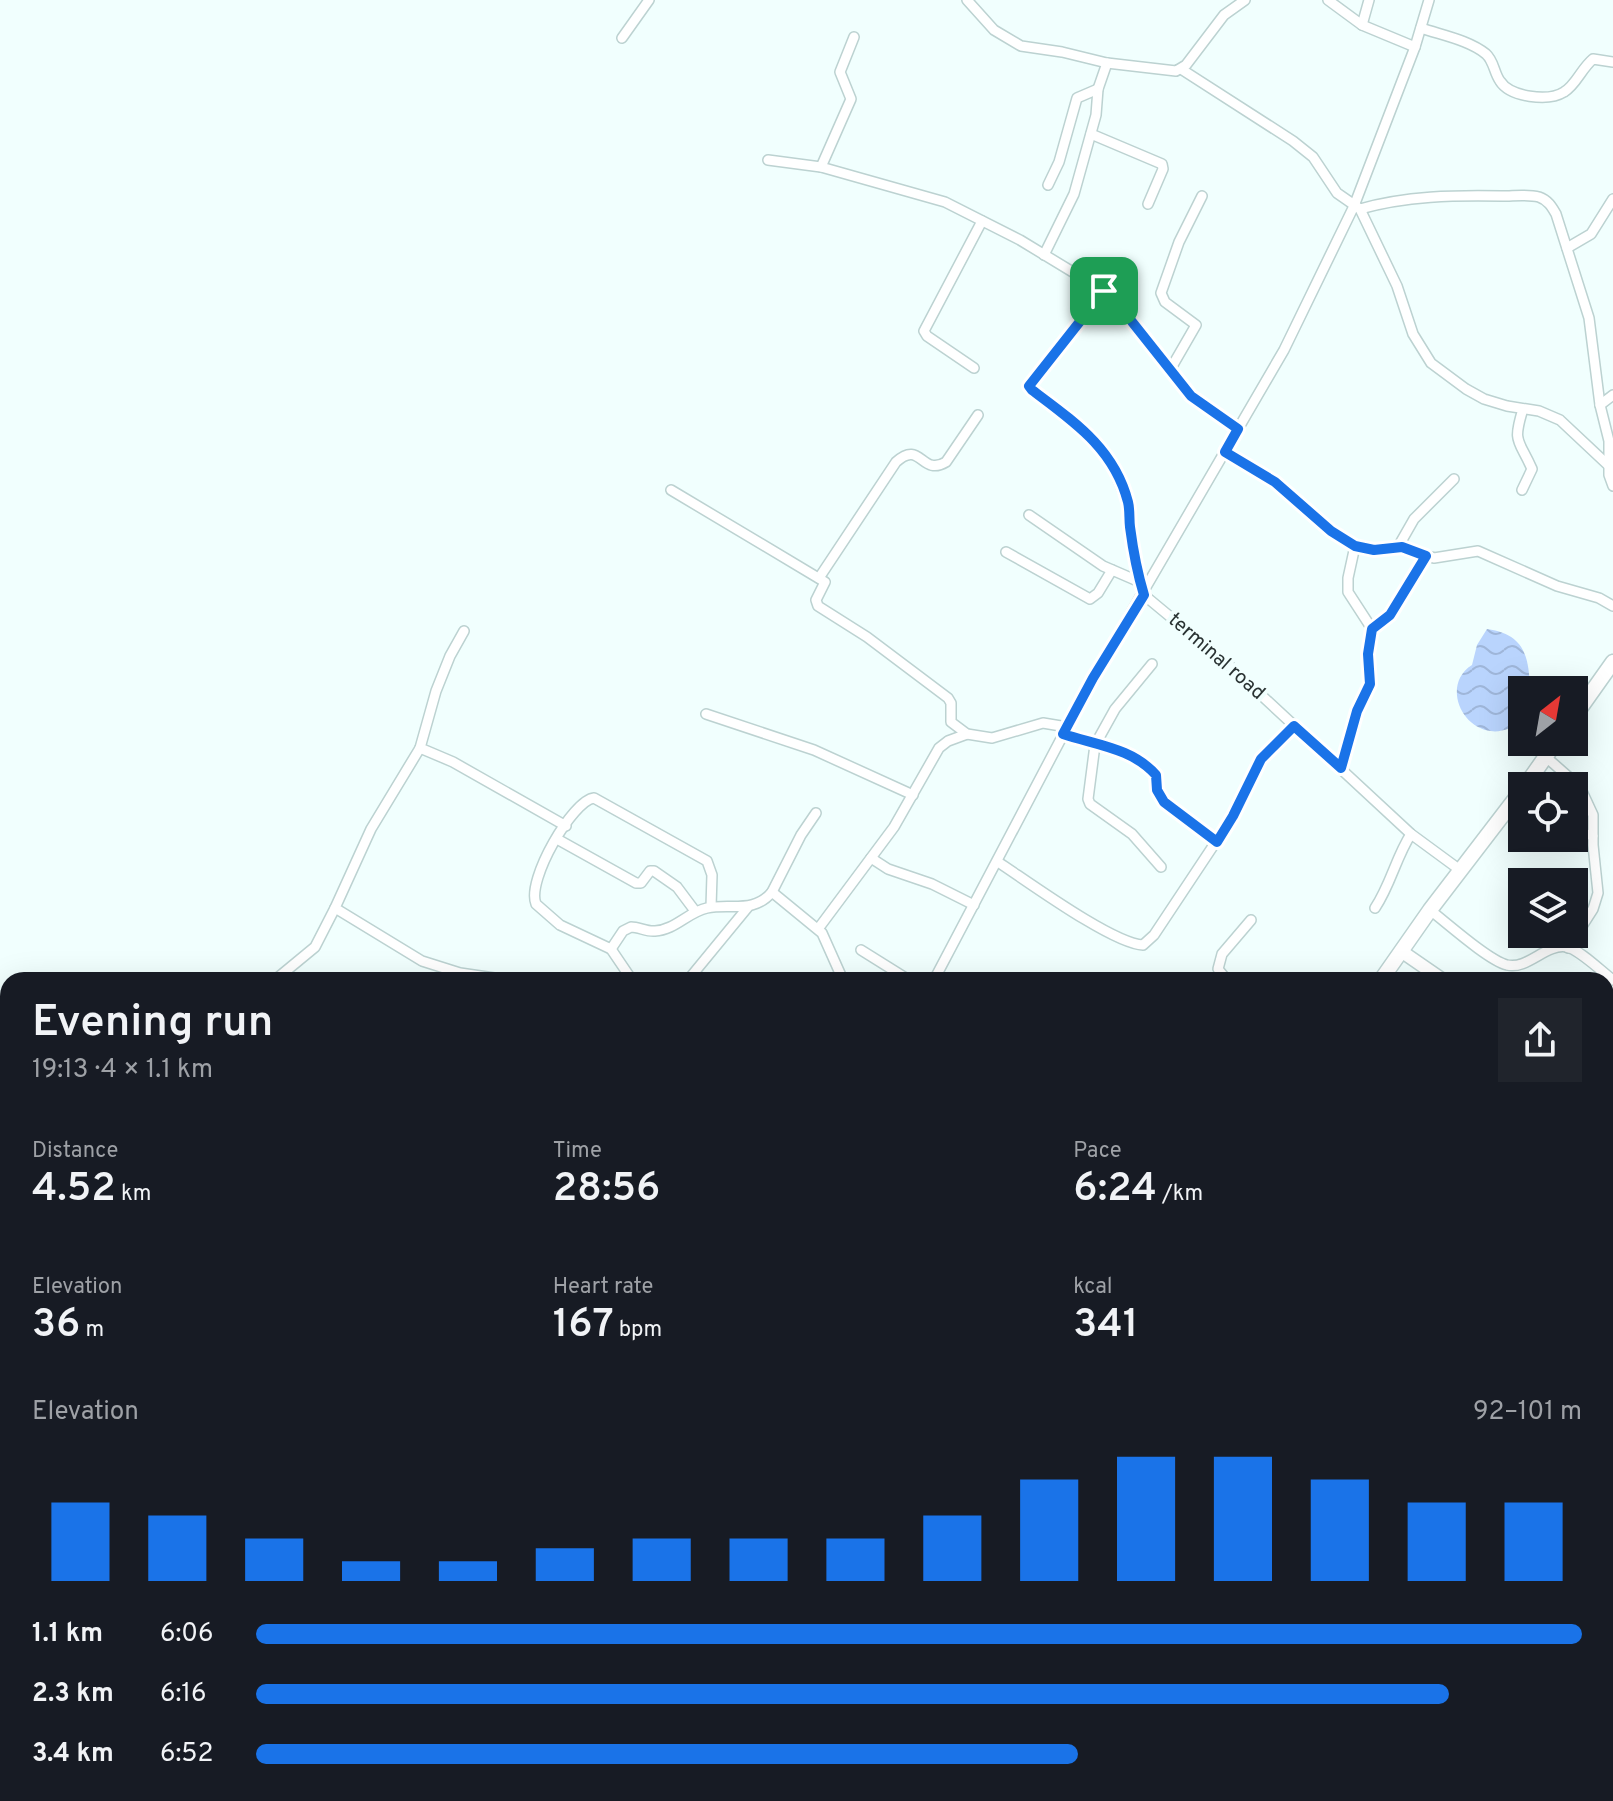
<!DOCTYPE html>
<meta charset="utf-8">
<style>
:root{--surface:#171b24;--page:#20242c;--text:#f1f3f6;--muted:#9ea1a6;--accent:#1a73e8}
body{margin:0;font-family:Overpass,sans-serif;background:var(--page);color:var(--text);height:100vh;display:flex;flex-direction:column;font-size:30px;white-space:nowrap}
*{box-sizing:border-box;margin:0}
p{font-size:26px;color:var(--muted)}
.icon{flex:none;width:44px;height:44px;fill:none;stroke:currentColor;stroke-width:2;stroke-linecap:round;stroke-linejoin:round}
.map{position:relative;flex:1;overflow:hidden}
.drawer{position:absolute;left:0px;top:972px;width:1614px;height:830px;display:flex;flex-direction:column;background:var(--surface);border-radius:24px 24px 0 0;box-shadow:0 8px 32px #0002}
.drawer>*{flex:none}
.needle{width:52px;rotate:31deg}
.buttons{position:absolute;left:1508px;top:676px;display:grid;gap:16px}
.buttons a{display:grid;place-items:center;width:80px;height:80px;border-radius:0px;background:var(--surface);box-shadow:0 8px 32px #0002;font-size:40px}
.pin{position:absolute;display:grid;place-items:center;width:68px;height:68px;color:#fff;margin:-34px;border-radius:16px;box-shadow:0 4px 12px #0006}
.round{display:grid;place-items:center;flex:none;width:84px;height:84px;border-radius:0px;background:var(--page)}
.head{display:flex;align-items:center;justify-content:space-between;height:136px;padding:0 32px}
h1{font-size:44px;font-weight:600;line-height:60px}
.stats{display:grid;grid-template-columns:repeat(3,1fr);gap:12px;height:136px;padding:8px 32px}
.stats div{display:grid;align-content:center}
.stats b{font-size:40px;font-weight:600}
.stats small{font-size:22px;font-weight:400}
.stats p{font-size:22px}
.chart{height:224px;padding:16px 32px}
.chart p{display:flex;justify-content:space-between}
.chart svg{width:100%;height:144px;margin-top:8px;stroke:var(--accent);stroke-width:6}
ul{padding:0 32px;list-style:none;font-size:26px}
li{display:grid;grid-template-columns:128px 96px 1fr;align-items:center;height:60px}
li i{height:20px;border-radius:10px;background:var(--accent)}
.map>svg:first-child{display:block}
</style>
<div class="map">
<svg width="1613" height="1801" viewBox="0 0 1613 1801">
<defs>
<pattern id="water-waves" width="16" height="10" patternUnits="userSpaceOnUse" patternTransform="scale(2)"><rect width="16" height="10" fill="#b9d4fd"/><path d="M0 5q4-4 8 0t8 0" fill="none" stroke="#9fb6d9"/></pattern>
</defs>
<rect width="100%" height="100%" fill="#f1fffe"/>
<g fill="url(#water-waves)">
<path d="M 1487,629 C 1525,634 1529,657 1530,690 L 1522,690 L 1522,723 C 1514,727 1500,733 1491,731 C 1459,727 1443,683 1472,665 L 1477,645 Z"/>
<polygon points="1033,1794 1362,1794 1359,1801 1030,1801"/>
</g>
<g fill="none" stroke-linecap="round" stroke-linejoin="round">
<g stroke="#bcd2d1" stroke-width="12">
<g id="minor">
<polyline points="967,0 994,30 1021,46 1062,52 1107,63 1176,71 1186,65 1224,15 1245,0"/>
<polyline points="1328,0 1362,25 1415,47"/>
<polyline points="1362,25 1369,0"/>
<path d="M 1421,28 C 1441,35 1469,40 1486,54 C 1494,61 1494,73 1500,81 C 1510,97 1548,102 1564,92 C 1576,85 1581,69 1593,59 L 1613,62"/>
<polyline points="622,38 649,0"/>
<polyline points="1181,69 1293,141 1313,157 1337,193 1360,209 1397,286 1413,334 1431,363 1466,389 1484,399 1507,406 1539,411 1560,420 1609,466"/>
<polyline points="1091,134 1162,164 1163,169 1148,204"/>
<polyline points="768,160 821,167 945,202 1020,240 1104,291 1129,318 1191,396 1238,429"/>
<polyline points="821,167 851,99 840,72 854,37"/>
<polyline points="1048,185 1059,162 1077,98 1098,89"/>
<path d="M 1360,209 C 1406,196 1454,195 1502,196 C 1514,196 1528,194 1539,197 C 1548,200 1552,207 1556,214 L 1589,318 L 1600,405 L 1609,441 L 1609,475 L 1613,486"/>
<polyline points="1567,248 1591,234 1613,199"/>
<polyline points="1044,255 1074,194 1096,115 1098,89 1107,63"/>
<polyline points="1104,291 1029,386 1032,390 1069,416 1093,439 1110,461 1128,503 1136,568 1144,595 1232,668 1411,834 1460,870"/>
<polyline points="974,368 927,336 924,331 982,221"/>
<polyline points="1170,370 1196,325 1165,302 1161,293 1179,242 1202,196"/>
<polyline points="1600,405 1613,395"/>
<polyline points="1225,452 1275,482 1331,531 1355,546 1374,550 1402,547 1434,558 1478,551 1557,586 1599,598 1613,606"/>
<polyline points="671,490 825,582 816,600 818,606 867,637 948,698 951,703 951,722 967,734 992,738 1043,723 1067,727"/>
<path d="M 1522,490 L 1532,469 C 1519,439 1512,444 1523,409"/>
<polyline points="1029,515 1103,566 1140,582"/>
<polyline points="1398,547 1414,519 1454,479"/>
<polyline points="1006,552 1090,599 1098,593 1112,570"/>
<path d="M 819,578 L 896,462 C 921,439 921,477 946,462 L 978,415"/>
<polyline points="1372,629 1390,615 1426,556"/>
<polyline points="464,631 450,656 436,691 420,748 453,762 566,826"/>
<polyline points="1152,664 1115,709 1095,745 1088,799 1090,804 1132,834 1161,867"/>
<polyline points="706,714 814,750 913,795"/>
<path d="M 1063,734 C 1096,745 1132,748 1156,775 L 1157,790 L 1164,802 L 1217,842"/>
<polyline points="420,748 371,829 335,908 422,961 460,973 508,980"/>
<polyline points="1546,757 1580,787 1593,815 1593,845 1598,893 1593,909 1568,948"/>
<polyline points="1341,768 1354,720 1370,684 1368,654 1372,629 1348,592 1348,578 1355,546"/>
<polyline points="1574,830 1593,836"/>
<polyline points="557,839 636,883 641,883 650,871 654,871 677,887 695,911"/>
<polyline points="871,858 888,869 932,884 974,905"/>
<path d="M 998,862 C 1027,881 1113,944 1143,945 L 1154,935 L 1233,816 L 1261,759 L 1294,726"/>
<polyline points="772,892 801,835 816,813"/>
<path d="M 711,907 L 712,875 L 707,861 L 594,798 C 573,800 526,880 536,904 L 560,925 L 611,949 L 623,931 L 631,927 C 639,927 647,932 655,931 C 675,930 688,912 707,908 C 730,903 754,914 772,892 L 822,933 L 843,980"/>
<path d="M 1375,908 C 1391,884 1396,857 1411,834"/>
<path d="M 1430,910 C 1447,923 1488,960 1507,965 C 1528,970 1546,943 1567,947 C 1580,950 1602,972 1613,980"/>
<polyline points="818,929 894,827 939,748 948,741 967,734"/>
<polyline points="611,949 632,980"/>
<polyline points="861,950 909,980"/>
<polyline points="275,980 315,947 335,908"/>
<polyline points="688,980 748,907"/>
<polyline points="934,980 1093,678 1284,350 1354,206 1415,47 1429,0"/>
<polyline points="1227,980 1218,969 1222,954 1251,920"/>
<polyline points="0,1232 8,1238"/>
<polyline points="1606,1237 1613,1228"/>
<polyline points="0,1316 8,1308"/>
<polyline points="1606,1409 1613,1399"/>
<polyline points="1606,1432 1613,1436"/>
<polyline points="1606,1473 1613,1462"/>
<polyline points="1606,1537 1613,1526"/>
<polyline points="1606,1631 1613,1632"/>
<polyline points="0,1662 8,1667"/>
<polyline points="180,1794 185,1801"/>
<polyline points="675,1794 677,1801"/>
<polyline points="737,1794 747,1801"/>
<polyline points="810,1794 815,1801"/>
<polyline points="32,1801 42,1794"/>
<polyline points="304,1801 306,1794"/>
<polyline points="414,1801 416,1794"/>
<polyline points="895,1801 900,1794"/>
<polyline points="1404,1801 1406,1794"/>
<polyline points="1567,1801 1569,1794"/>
</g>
</g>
<g stroke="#bcd2d1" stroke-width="15">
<g id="tertiary">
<polyline points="1401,951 1443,980"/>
<polyline points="1606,1092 1613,1097"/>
</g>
</g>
<g stroke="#bcd2d1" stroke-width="17">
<g id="secondary">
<polyline points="1574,717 1613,662"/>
<polyline points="1525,786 1556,742"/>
<polyline points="1381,980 1430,910 1522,790"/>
<polyline points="577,1801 588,1794"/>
</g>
</g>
<use href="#minor" stroke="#fff" stroke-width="9"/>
<use href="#tertiary" stroke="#fff" stroke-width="12"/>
<use href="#secondary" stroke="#fff" stroke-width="14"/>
</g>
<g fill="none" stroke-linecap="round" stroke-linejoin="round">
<g stroke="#fff" stroke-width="16">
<path id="route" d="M 1104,291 L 1129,318 L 1191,396 L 1238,429 L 1225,452 L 1275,482 L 1331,531 L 1355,546 L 1374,550 L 1402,547 L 1426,556 L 1390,615 L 1372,629 L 1368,654 L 1370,684 L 1357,711 L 1341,768 L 1294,726 L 1261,759 L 1233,816 L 1217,842 L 1164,802 L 1157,790 L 1156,775 C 1132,748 1096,745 1063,734 L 1093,678 L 1144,595 C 1137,572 1133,550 1130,527 C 1129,519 1130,510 1128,502 C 1114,448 1073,421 1032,390 L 1029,386 Z"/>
</g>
<use href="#route" stroke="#1a73e8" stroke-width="10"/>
</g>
<g text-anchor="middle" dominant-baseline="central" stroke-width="8" stroke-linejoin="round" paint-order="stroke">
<g font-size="20" fill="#2a3333" stroke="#f1fffe">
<text transform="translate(1216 657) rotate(41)">terminal road</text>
</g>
</g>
</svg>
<div class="buttons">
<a><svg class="needle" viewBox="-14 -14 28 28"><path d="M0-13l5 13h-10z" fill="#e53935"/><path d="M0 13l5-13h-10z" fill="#9ea1a6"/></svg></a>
<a><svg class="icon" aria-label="locate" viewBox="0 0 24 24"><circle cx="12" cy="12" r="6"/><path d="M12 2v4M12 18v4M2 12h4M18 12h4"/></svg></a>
<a><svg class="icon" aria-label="layers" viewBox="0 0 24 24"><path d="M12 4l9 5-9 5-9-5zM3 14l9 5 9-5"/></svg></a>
</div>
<div class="pin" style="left:1104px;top:291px;background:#1e9e55"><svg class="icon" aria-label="arrive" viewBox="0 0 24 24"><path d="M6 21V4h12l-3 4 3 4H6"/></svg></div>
<section class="drawer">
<div class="head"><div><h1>Evening run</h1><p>19:13 · 4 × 1.1 km</p></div><a class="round"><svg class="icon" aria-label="share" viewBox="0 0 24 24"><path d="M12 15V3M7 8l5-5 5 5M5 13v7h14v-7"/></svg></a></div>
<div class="stats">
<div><p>Distance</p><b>4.52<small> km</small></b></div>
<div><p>Time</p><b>28:56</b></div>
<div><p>Pace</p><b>6:24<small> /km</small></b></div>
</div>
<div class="stats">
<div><p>Elevation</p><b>36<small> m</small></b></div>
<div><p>Heart rate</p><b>167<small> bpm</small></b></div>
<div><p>kcal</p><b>341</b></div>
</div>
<div class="chart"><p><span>Elevation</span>92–101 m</p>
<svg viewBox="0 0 160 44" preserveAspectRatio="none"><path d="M5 44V20M15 44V24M25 44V31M35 44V38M45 44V38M55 44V34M65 44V31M75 44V31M85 44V31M95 44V24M105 44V13M115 44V6M125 44V6M135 44V13M145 44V20M155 44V20"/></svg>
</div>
<ul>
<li><b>1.1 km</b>6:06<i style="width:100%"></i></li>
<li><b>2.3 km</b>6:16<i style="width:90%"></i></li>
<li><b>3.4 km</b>6:52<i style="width:62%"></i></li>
</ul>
</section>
</div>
